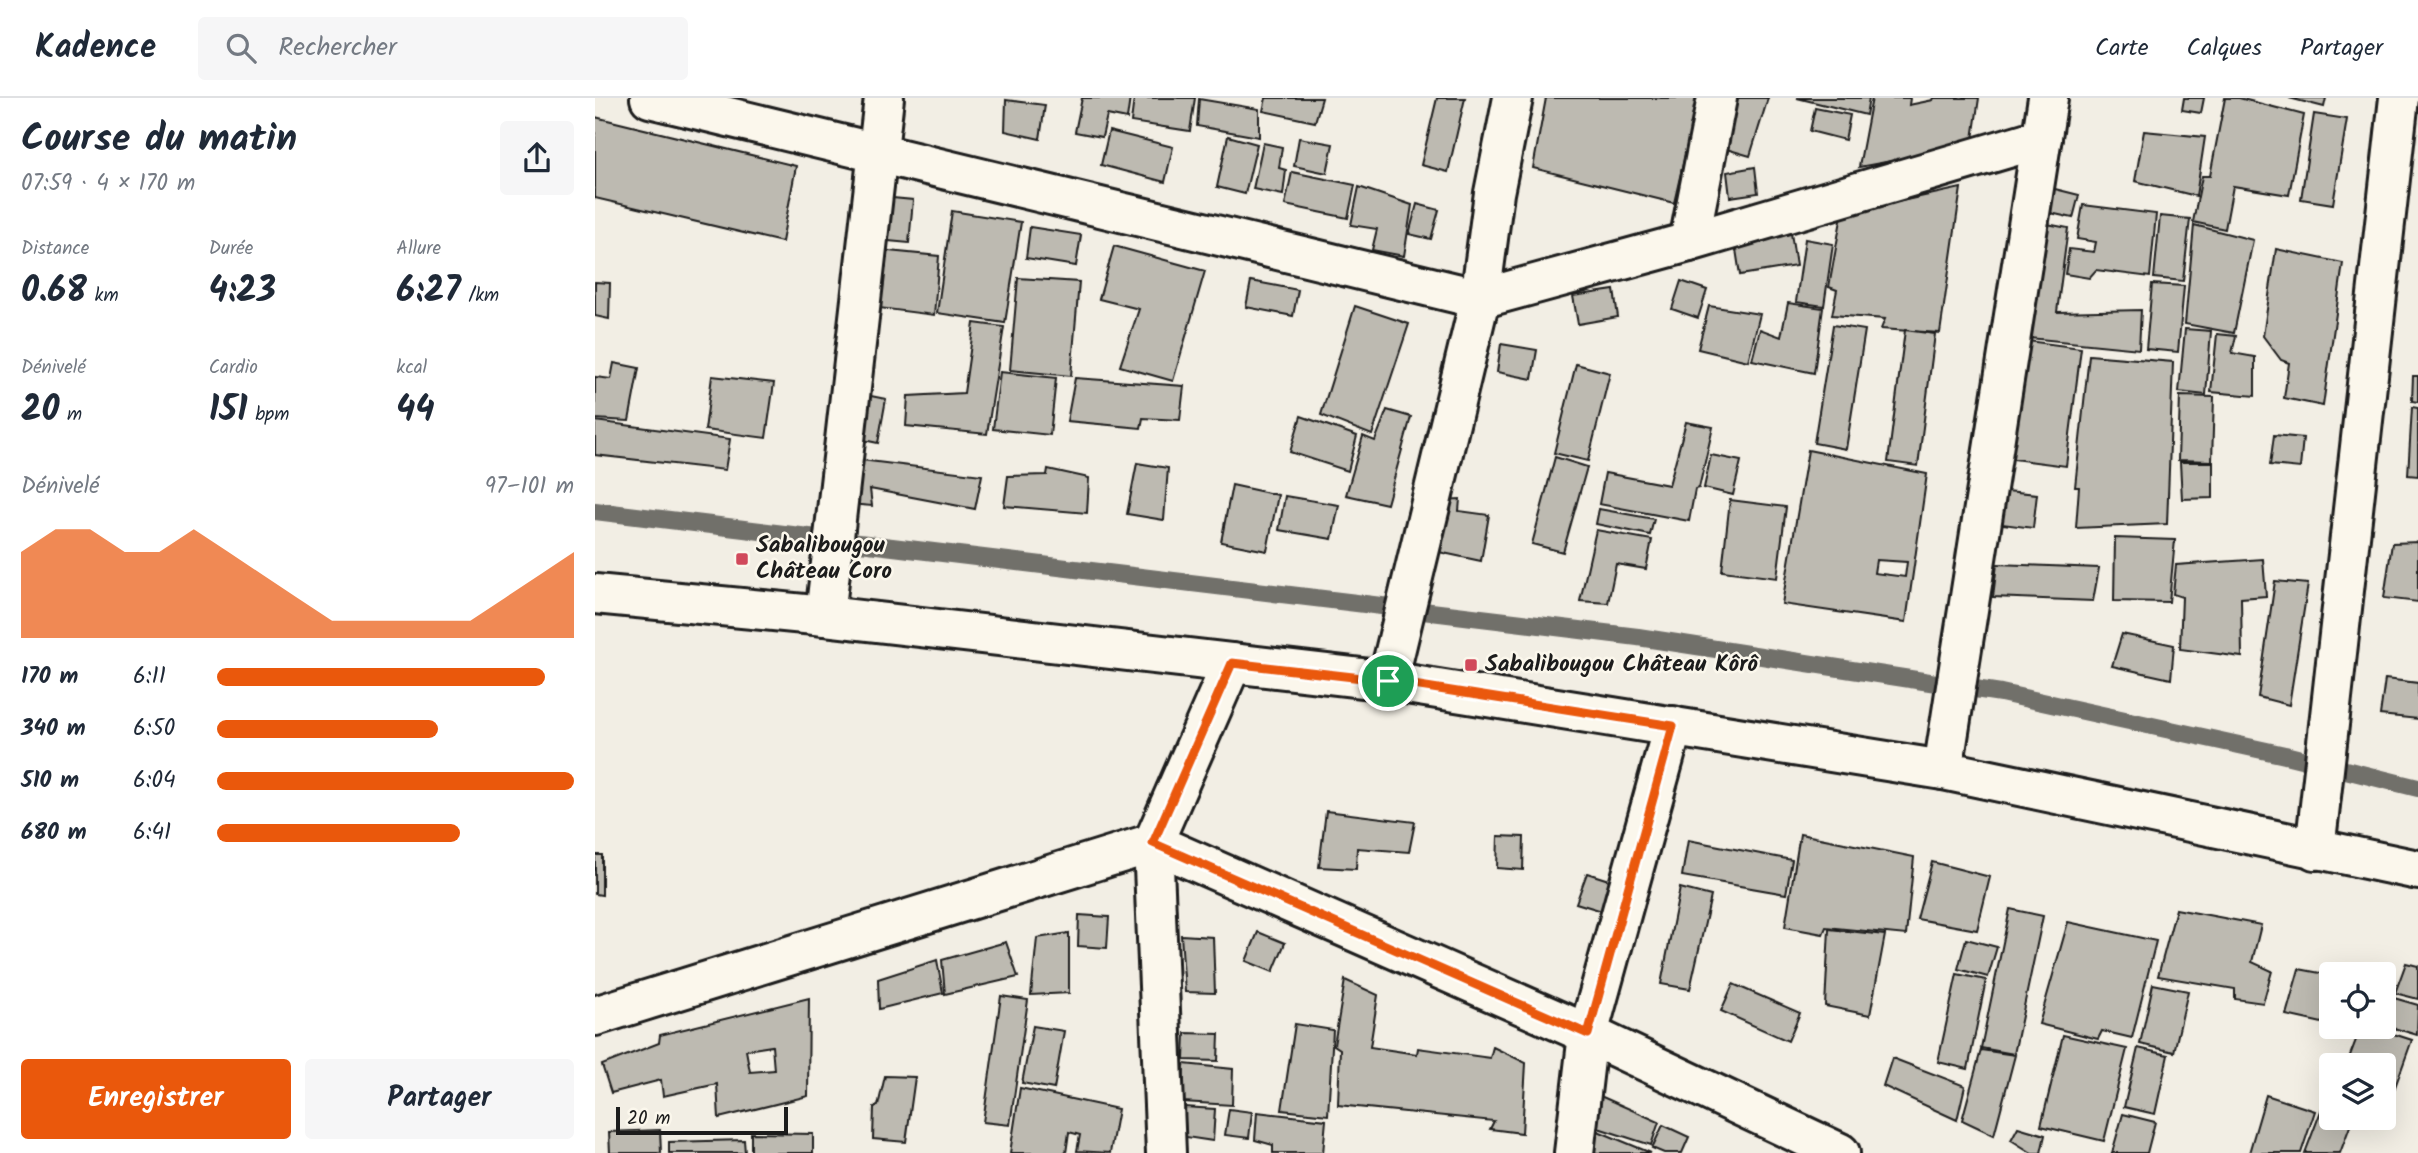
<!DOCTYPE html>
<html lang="fr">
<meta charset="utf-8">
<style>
:root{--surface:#fff;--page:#f6f6f7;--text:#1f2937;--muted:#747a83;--line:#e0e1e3;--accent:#ea580c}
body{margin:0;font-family:Kalam,sans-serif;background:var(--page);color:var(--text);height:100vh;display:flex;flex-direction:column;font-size:26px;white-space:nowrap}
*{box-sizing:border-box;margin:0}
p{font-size:23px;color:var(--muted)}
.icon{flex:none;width:38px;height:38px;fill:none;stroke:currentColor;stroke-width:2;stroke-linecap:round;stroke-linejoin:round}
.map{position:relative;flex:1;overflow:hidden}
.sheet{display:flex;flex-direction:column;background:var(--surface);width:595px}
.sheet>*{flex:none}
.buttons{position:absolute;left:1724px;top:864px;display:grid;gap:14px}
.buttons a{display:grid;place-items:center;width:77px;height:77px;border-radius:7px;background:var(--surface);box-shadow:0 7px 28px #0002;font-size:35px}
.scale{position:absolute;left:21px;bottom:18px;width:172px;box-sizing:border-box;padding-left:7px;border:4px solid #1c1c1c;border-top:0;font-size:19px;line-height:24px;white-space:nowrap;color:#1c1c1c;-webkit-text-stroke:5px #fbf7ec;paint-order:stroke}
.pin{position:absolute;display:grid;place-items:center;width:60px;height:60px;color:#fff;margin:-30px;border:4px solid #fff;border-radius:50%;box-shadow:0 2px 7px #0007}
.round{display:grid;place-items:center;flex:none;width:74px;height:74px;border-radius:7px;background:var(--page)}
.head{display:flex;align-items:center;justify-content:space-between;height:119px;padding:0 21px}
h1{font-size:38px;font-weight:800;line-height:52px}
.figures{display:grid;grid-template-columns:repeat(3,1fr);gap:10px;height:119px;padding:7px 21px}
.figures div{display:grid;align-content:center}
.figures b{font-size:35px;font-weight:800}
.figures small{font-size:19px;font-weight:400}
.figures p{font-size:19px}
.chart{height:196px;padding:14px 21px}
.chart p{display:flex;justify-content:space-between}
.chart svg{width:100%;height:126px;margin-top:7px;fill:var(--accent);opacity:.7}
.action{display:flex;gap:14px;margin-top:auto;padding:14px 21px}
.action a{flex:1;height:80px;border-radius:7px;background:var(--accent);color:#fff;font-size:28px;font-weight:800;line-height:80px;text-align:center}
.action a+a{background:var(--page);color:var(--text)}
ul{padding:0 21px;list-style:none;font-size:23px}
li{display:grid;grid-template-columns:112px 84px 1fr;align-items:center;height:52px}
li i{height:18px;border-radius:9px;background:var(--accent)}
header{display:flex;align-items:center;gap:42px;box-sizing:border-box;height:98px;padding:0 35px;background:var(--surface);border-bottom:2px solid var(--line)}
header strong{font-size:33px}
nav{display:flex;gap:38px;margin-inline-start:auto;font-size:24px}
.search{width:490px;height:63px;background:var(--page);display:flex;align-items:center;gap:18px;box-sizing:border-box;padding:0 24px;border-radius:7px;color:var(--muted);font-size:26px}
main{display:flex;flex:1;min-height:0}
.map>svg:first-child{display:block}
</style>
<header>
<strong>Kadence</strong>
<div class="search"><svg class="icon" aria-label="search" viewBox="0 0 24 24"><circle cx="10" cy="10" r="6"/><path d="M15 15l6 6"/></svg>Rechercher</div>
<nav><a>Carte</a><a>Calques</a><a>Partager</a></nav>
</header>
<main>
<section class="sheet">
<div class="head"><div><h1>Course du matin</h1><p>07:59 · 4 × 170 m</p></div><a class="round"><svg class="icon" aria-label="share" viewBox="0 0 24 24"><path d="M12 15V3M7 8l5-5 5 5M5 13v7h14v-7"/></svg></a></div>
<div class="figures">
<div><p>Distance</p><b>0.68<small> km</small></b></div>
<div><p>Durée</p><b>4:23</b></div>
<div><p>Allure</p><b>6:27<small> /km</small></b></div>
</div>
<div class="figures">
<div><p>Dénivelé</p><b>20<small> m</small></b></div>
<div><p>Cardio</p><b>151<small> bpm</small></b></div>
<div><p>kcal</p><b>44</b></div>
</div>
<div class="chart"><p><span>Dénivelé</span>97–101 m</p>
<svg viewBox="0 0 160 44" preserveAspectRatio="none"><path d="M0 44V14L10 6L20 6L30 14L40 14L50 6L60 14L70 22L80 30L90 38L100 38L110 38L120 38L130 38L140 30L150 22L160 14V44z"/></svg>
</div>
<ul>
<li><b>170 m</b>6:11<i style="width:92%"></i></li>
<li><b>340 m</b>6:50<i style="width:62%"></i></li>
<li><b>510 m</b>6:04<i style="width:100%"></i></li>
<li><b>680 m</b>6:41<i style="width:68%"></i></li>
</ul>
<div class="action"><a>Enregistrer</a><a>Partager</a></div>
</section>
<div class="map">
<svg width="1823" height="1055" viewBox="0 0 1823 1055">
<rect width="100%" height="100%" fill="#f2eee4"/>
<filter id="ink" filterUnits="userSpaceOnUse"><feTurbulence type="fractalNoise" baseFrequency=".0143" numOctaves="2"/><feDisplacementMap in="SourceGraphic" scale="14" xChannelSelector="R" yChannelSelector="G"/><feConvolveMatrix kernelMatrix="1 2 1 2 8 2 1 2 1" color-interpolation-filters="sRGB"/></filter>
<g filter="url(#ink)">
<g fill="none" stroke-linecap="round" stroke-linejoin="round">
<polyline stroke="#716f6b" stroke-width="18" points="0,413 1043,539 1406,595 1690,657 1823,690"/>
</g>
<g fill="#bdbab1" stroke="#1c1c1c" stroke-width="2" fill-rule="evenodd">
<polygon points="487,0 535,0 532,21 512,17 507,39 480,34"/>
<polygon points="539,0 600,0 595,33 536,24"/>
<polygon points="671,0 727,0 720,24 668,13"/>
<polygon points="842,0 870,0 853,74 826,67"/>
<polygon points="951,0 1103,0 1079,105 938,70"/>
<polygon points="1136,0 1173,0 1155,58 1121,48"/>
<polygon points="1202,0 1274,0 1271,17"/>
<polygon points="1277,0 1315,0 1314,7 1338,2 1339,0 1384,0 1377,48 1264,69"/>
<polygon points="1589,0 1609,0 1606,15 1587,12"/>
<polygon points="1630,0 1644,0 1709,17 1694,97 1638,88 1630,131 1598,124 1607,78 1615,78"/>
<polygon points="1694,0 1731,0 1729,9"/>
<polygon points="604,1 664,11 664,39 602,28"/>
<polygon points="411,2 450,7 445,41 410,33"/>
<polygon points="1220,10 1255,17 1250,42 1215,33"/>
<polygon points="1719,16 1752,21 1738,106 1706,101"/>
<polygon points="0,19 201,68 187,144 0,100"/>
<polygon points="514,33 578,49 570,84 506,67"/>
<polygon points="1549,33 1610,39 1601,98 1540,83"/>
<polygon points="633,38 662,46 650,96 622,89"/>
<polygon points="704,40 738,46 732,75 699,68"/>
<polygon points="668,45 687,49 684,70 691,72 688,97 658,91"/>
<polygon points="1160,69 1163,95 1135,99 1132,74"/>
<polygon points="697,74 760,87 753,120 690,107"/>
<polygon points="764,89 817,107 809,158 777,152 782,131 756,127"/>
<polygon points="1366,90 1345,235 1286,231 1290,221 1237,217 1242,192 1234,189 1247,116"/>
<polygon points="1456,90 1484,97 1478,120 1451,114"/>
<polygon points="287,99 318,102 314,145 283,142"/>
<polygon points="822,106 844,112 836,141 814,136"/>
<polygon points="1488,107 1561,116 1555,179 1501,172 1494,180 1470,176 1474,151 1499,154 1501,144 1482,141"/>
<polygon points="357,113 426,124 410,225 342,215"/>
<polygon points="1565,118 1595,121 1588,183 1559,180"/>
<polygon points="1447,125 1473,130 1462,214 1546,212 1544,251 1424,239"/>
<polygon points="1599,127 1658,142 1639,235 1590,226"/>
<polygon points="435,129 486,137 481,168 431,160"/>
<polygon points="1196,135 1201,168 1145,177 1140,145"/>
<polygon points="1210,141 1238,146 1229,208 1201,204"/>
<polygon points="519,148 610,173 578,283 525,268 544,211 504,201"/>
<polygon points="1681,151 1748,165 1728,308 1689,300 1694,265 1686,262 1668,238"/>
<polygon points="283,152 344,158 339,217 276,209"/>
<polygon points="423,180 484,184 476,278 415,272"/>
<polygon points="656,183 703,192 698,218 651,209"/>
<polygon points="1086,183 1112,192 1103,220 1077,211"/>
<polygon points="0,184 15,185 14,221 0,218"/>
<polygon points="1557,186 1589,188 1583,254 1551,251"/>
<polygon points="1019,192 1023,219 983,226 978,198"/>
<polygon points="1193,205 1228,210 1219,275 1157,262 1165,231 1186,239"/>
<polygon points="760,208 814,226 777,337 726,317"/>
<polygon points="1114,208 1165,216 1153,263 1103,251"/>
<polygon points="379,225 409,229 392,336 311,328 313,298 369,295"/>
<polygon points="1238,227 1270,232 1251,351 1219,345"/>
<polygon points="1590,231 1616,233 1611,297 1584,294"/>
<polygon points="1310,232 1340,236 1323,368 1293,364"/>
<polygon points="1622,236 1641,238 1637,255 1660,259 1660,298 1616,294"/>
<polygon points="1426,242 1486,250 1471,368 1410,360"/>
<polygon points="906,246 942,252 937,281 902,274"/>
<polygon points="1494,257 1578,264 1572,426 1481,430 1484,389 1480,389"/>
<polygon points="19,265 44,270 34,323 0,321 0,279 16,281"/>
<polygon points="981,266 1015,275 993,363 959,355"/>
<polygon points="405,274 461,280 455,337 398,331"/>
<polygon points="117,278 179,285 171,340 110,332"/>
<polygon points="1818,278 1823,278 1823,304 1817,303"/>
<polygon points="480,280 589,288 585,322 548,320 546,330 472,323"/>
<polygon points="266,296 291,301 283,345 259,340"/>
<polygon points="1585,298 1619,299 1617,363 1583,362"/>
<polygon points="1817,309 1823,310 1823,378 1813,377"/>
<polygon points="792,312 816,319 792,406 751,397 768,338 780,343"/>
<polygon points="706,318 762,338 753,373 695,354"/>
<polygon points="0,323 135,341 130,372 0,357"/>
<polygon points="1091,324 1118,329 1104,390 1100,391 1094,423 1004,406 1010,375 1074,387"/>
<polygon points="1679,337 1708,340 1705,370 1675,367"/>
<path d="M 1213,352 L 1332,376 L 1311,524 L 1187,506 ZM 1281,462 L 1312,464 L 1310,479 L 1279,475 Z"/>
<polygon points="1116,357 1146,363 1138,397 1109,390"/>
<polygon points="960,359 992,369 968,454 937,446"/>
<polygon points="258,361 387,377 380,411 275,391 277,408 254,406"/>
<polygon points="1585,364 1618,364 1618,400 1587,401"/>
<polygon points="542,365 573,370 569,422 532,416"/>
<polygon points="453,371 494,380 492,415 409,408 413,378 452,377"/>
<polygon points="637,387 683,397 672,453 626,444"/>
<polygon points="1411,393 1442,396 1438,430 1407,426"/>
<polygon points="690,398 744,407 737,441 684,432"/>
<polygon points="865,401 864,413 894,417 886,463 839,453 848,402"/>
<polygon points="1135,402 1191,409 1182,480 1127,473"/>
<polygon points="1004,411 1059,421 1055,437 1001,426"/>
<polygon points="1001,432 1057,442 1051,471 1021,466 1013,505 985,503"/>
<polygon points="1520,440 1580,442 1574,504 1519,503"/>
<polygon points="1823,444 1823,504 1789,500 1797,445"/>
<polygon points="1668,461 1671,498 1646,500 1647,559 1585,551 1587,499 1578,496 1581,467"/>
<polygon points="1402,466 1504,470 1498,503 1398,499"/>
<polygon points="1680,483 1713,486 1694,607 1663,599"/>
<polygon points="1527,536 1579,547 1576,581 1517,568"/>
<polygon points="1790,581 1823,585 1823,621 1785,617"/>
<polygon points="731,713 820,724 814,754 762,750 761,771 724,769"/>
<polygon points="1205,736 1319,759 1311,837 1231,829 1228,836 1190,829"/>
<polygon points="903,738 929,739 928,772 902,770"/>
<polygon points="1093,742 1197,762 1191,796 1087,778"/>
<polygon points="0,757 7,757 7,797 0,796"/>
<polygon points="1337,764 1395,779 1382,832 1322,821"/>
<polygon points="992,775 1023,785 1014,815 981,805"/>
<polygon points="1085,790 1116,798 1095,891 1066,886"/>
<polygon points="1415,811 1448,818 1419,956 1386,950"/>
<polygon points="1581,811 1666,827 1657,864 1677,873 1668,905 1640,901 1640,891 1563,878"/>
<polygon points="484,817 514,819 512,850 483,848"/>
<polygon points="1473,824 1561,843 1537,940 1507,933 1503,941 1444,926"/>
<polygon points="1234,831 1290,837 1275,917 1230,908"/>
<polygon points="663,834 690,845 678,874 651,863"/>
<polygon points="474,835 474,895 436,897 442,840"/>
<polygon points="586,837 618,839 620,895 590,894"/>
<polygon points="1371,841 1402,849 1393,879 1363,871"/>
<polygon points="411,844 423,879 350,896 347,862"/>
<polygon points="342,862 348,895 284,911 283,881"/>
<polygon points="1811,865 1823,868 1823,901 1800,895"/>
<polygon points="1704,871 1736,877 1736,927 1691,917"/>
<polygon points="1362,876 1391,882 1373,971 1343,964"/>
<polygon points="750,882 783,897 775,949 822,956 823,950 895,960 898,949 931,965 927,1035 895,1031 899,1023 743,1007 745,951 739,947"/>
<polygon points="1138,886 1205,915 1193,943 1126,913"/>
<polygon points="1558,886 1593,893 1579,954 1545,946"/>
<polygon points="406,898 433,902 415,1027 388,1024"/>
<path d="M 214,900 L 213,998 L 124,1020 L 122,986 L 68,998 L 66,982 L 16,995 L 7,967 L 64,945 L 65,937 ZM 177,948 L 179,972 L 155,974 L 151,952 Z"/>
<polygon points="1799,900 1823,907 1822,937 1792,928"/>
<polygon points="700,926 738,932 733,1017 687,1012"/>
<polygon points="438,928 469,933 459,991 427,985"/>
<polygon points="1766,929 1777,929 1817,942 1792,1011 1788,1010 1788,968 1751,968"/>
<polygon points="590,935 624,936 623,963 589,962"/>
<polygon points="1468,937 1532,951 1509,1043 1446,1028"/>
<polygon points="1543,950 1573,957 1560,1016 1529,1009"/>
<polygon points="1386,952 1420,957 1399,1037 1367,1022"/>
<polygon points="1297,960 1370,988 1362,1022 1288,988"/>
<polygon points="589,966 638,971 637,1007 588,1004"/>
<polygon points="290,978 320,979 311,1044 278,1041 279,1009 283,1008"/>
<polygon points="425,990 523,1011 515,1055 482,1053 485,1037 474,1034 471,1055 415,1055"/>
<polygon points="1003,997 1064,1024 1056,1047 997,1028"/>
<polygon points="1671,997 1720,1013 1706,1055 1654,1055"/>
<polygon points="1732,997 1736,999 1736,1020 1758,1020 1745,1055 1710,1055"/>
<polygon points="589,1009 620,1011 618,1043 591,1039"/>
<polygon points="634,1011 657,1014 654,1040 630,1037"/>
<polygon points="662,1014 731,1022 728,1055 678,1055 678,1047 660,1042"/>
<polygon points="1528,1016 1560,1024 1552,1055 1517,1055"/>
<polygon points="1068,1027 1094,1039 1087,1055 1069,1055 1057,1050"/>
<polygon points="1423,1029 1450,1037 1446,1055 1437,1055 1416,1042"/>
<polygon points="998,1031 1056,1055 994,1055"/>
<polygon points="65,1032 66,1055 15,1055 14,1034"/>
<polygon points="156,1035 218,1036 218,1055 156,1055"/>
<polygon points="149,1042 150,1055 74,1055 74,1044"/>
</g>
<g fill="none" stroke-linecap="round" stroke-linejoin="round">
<g stroke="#1c1c1c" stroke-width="44">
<g id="minor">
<polyline points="55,0 885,201 1094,144 1447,40"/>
<polyline points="1094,144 1122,0"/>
<polyline points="230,518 289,0"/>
<polyline points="793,583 885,201 899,95 918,0"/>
<polyline points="1348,672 1453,0"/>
<polyline points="1720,752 1804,0"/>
<polyline points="0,918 558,745 993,936 1245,1055"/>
<polyline points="571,1055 558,745 637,565"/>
<polyline points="979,1055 993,936 1078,628"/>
</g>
</g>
<g stroke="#1c1c1c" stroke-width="44">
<polyline id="secondary" points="0,496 230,518 793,583 1348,672 1823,772"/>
</g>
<use href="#minor" stroke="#fbf7ec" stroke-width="38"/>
<use href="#secondary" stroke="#fbf7ec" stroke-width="38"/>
</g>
</g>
<g fill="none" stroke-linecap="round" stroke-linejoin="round" filter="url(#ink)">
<g stroke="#fff" stroke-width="14">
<polygon id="route" points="637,565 793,583 1078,628 993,936 558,745"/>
</g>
<use href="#route" stroke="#ea580c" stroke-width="9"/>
</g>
<g fill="#d1495b" stroke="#fbf7ec" stroke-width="2.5">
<rect x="140" y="454" width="14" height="14" rx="3.5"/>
<rect x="869" y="560" width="14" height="14" rx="3.5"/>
</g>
<g text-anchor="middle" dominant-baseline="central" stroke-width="5" stroke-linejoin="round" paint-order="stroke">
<g font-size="23" font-weight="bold" fill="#1c1c1c" stroke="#fbf7ec" text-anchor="start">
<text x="161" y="448">Sabalibougou<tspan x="161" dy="26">Château Coro</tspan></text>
<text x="890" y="567">Sabalibougou Château Kôrô</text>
</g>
</g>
</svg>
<div class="buttons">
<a><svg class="icon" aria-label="locate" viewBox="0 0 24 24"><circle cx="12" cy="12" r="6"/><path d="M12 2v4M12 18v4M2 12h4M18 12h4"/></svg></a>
<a><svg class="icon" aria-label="layers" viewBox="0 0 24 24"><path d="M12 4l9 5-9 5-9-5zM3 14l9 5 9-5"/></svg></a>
</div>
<div class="scale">20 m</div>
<div class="pin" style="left:793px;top:583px;background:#1e9e55"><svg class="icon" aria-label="arrive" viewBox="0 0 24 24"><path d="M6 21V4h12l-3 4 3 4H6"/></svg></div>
</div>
</main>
